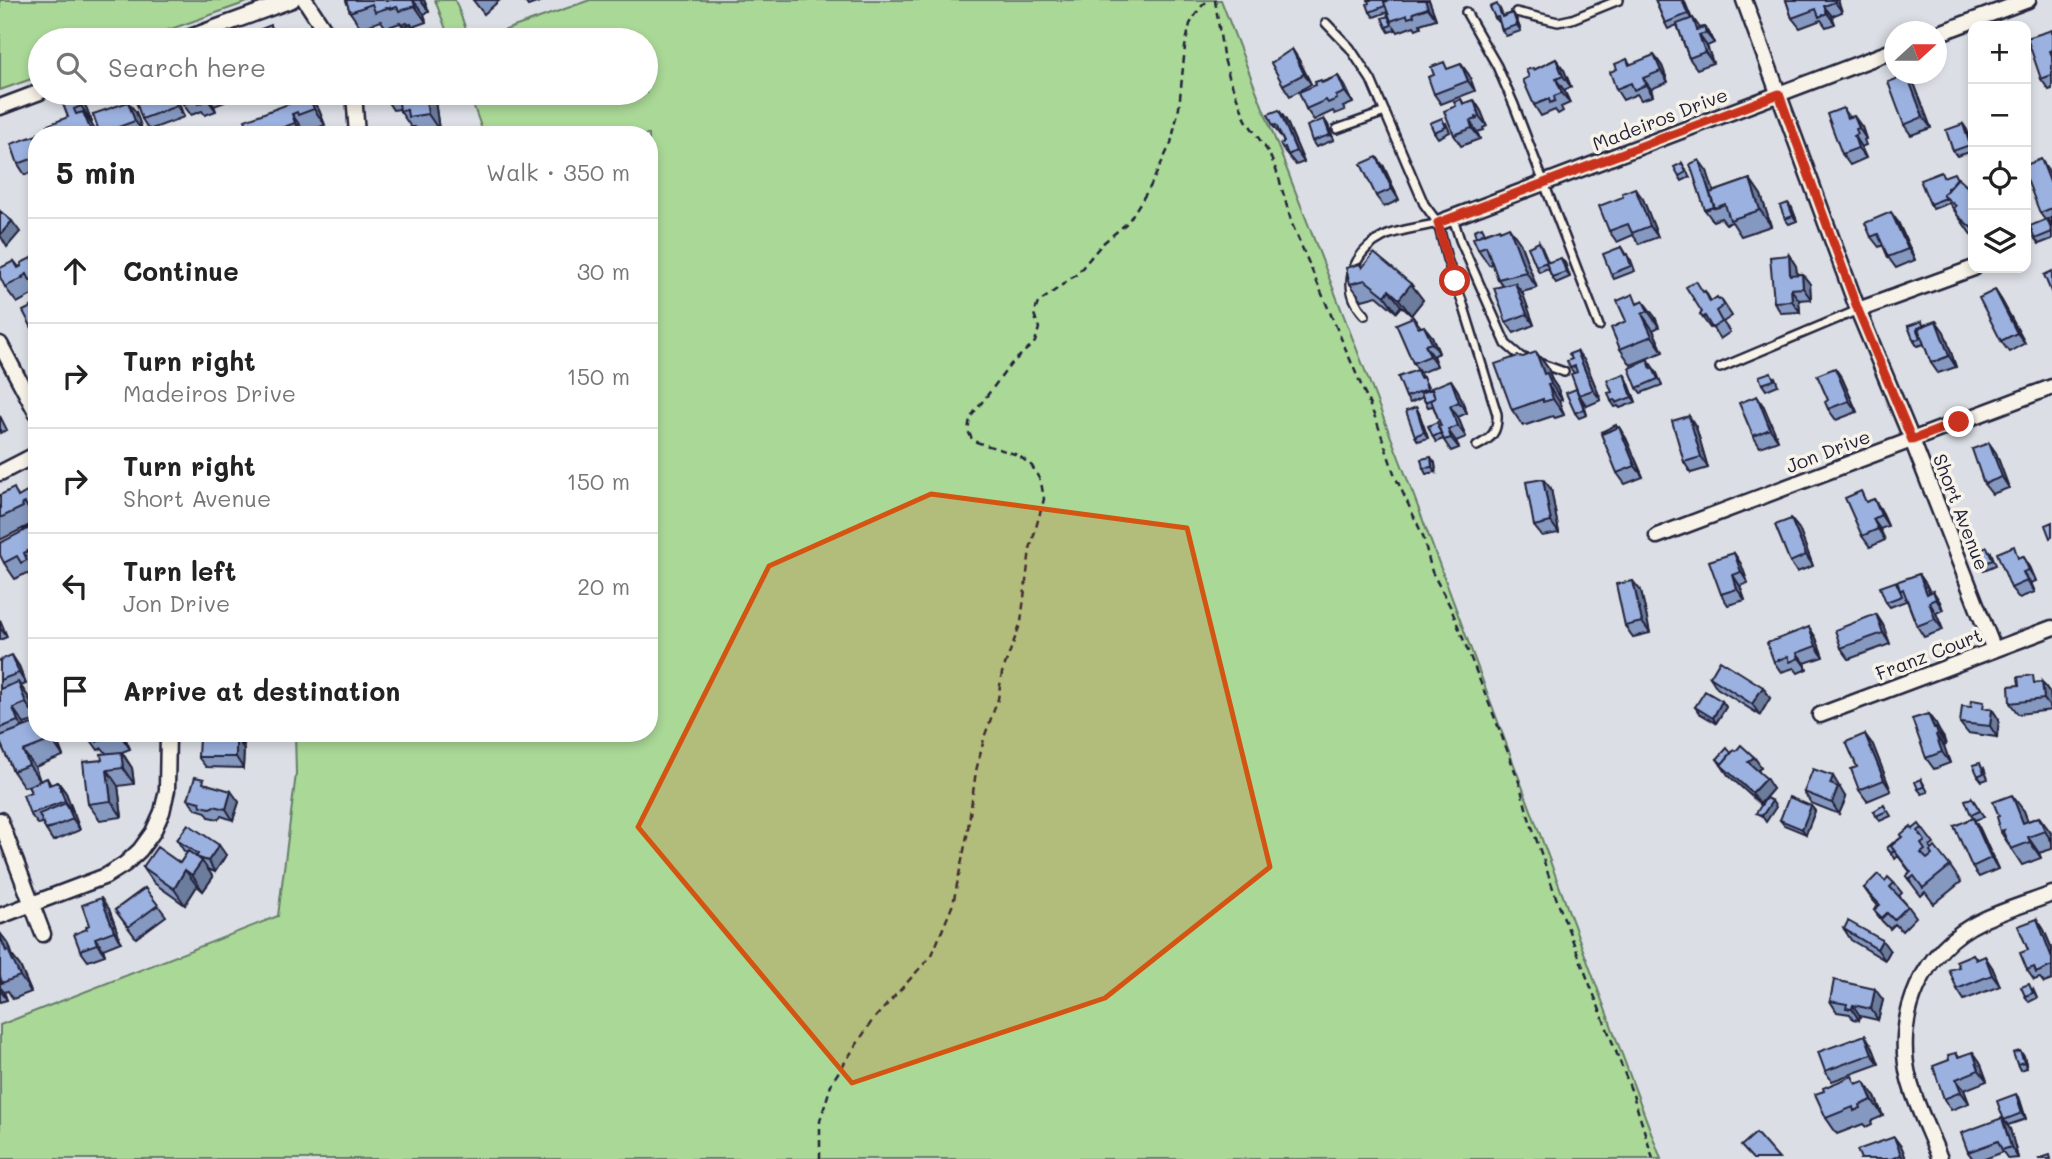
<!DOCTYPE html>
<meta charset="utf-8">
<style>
:root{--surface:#fff;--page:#f6f6f6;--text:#222;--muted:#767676;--line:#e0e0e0}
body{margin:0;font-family:Mali,sans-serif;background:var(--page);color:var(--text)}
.controls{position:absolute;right:21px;top:21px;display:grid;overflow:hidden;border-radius:14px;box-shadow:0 4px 10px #0003}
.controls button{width:63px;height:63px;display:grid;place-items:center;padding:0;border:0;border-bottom:2px solid var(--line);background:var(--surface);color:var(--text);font:35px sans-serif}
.compass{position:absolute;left:1884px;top:21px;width:63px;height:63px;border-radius:50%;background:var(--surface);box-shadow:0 4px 10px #0003;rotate:69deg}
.stop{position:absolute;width:21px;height:21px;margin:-16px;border:5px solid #c8321e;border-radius:50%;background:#fff}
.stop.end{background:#c8321e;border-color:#fff;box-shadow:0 2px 7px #0008}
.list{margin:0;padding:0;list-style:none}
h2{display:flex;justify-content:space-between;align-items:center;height:91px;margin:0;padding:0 28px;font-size:30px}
h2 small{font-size:23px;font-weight:400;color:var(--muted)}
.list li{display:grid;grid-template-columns:46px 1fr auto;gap:21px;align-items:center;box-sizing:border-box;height:105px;padding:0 28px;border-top:2px solid var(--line)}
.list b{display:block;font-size:26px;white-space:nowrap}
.list p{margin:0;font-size:23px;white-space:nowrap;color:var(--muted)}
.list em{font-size:23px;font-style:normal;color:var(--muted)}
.icon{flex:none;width:38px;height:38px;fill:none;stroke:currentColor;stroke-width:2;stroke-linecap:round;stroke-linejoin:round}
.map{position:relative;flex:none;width:2052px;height:1159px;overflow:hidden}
.search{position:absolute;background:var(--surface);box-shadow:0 4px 10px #0003;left:28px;top:28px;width:630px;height:77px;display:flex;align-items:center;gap:18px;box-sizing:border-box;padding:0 24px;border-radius:38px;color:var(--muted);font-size:26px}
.panel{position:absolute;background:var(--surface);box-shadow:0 4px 10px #0003;left:28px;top:126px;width:630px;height:616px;border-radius:28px}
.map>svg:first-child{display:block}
.green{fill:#aad897;stroke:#667d69;stroke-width:2}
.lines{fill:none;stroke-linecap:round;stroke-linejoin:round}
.service-casing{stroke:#22223b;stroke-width:12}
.minor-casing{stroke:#22223b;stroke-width:19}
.path{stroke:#22223b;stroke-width:2.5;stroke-dasharray:7 5;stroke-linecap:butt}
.service{stroke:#f7f3e8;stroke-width:7}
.minor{stroke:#f7f3e8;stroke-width:14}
.wall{fill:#8598c0;stroke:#22223b;stroke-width:2}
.shaded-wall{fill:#6c7c9c;stroke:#22223b;stroke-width:2}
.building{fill:#9bb1df;stroke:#22223b;stroke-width:2}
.route{stroke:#c8321e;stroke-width:9}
.marked{fill:#d45411;fill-opacity:0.2;stroke:#d45411;stroke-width:5;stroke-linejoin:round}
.labels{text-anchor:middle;stroke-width:7;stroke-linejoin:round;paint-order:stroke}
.street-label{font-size:19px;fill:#22223b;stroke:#f7f3e8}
</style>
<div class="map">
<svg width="2052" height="1159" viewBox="0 0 2052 1159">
<rect width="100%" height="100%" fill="#dbdfe5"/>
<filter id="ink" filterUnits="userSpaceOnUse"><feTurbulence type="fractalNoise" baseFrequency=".0143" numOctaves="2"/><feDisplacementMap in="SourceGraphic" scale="14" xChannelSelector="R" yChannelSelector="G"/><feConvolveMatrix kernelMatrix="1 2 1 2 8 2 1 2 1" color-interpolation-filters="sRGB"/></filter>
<g filter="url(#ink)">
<path class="green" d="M0,0H253L140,40H40V76L0,90Z
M435,0H455L470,40H450Z
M590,0H1221L1415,499L1661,1159H0V1025L278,916L296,774L295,733H649V135H484L469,93H646V40H477Z"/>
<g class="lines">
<g class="service-casing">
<path id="service" d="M1466,12L1497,66L1514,105L1599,326
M1516,12L1558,22L1572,19L1619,0
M1326,23L1350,48L1371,80L1424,204L1438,223L1447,259L1463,304L1497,414C1498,432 1492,438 1477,446
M1337,129L1385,112
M1453,218L1460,240L1506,344L1521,357L1527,359
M1365,315C1339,288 1352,253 1383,237C1399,229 1420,228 1438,223
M1539,363L1564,372
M1720,368L1858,310"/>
</g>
<g class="minor-casing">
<path id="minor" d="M305,0L331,40
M1744,0L1858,310L1912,440L1994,650
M1937,34L2028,0
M182,40L292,0
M354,93L357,135
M0,107L40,92
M1438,223L1895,50
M1858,310L1974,268
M0,344L37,414
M0,473L37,454
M1657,536L2052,387
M1820,715L2052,628
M0,820L43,934
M0,916L106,876L125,864L140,850L153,832L162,812L167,790L168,733
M1940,1159C1930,1133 1916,1106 1909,1079C1893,1017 1923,948 1981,921C2004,910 2029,903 2052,894"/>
</g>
<path class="path" d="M1215,0L1223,55L1230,80L1246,120L1269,153L1278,175L1292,224L1377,422L1395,476L1423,536L1432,572L1450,606L1500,731L1519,782L1528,815L1558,903L1633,1095L1653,1159
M820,1159V1121L832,1082L872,1021L932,955L953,904L967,836L976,771L985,735L998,699L1002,673L1021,622L1030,549L1044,499L1041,482L1032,466L1018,455L973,441L968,431L970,418L1011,364L1035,342L1039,328L1034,314L1038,303L1077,274L1102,244L1128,222L1150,187L1171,143L1179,108L1185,47L1190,24L1199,9L1208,0"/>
<use href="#service" class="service"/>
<use href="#minor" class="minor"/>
</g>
<path class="wall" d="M346,0H424L429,12L424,14L426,22L412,27L418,35L387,38L393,36L409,25L407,23L402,25L400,23L386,28L381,21L361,28L350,12Z
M473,0H500L484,14Z
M524,0H545L528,6Z
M1390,0H1429L1436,19L1420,24L1421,27L1416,29L1414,26L1398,32L1394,26L1395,30L1389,32L1386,27L1388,16L1387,12L1374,17L1370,12Z
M1655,0H1684L1691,19L1693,18L1700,28L1704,27L1712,38L1714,43L1707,46L1713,63L1697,69L1689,58L1677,25L1668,29L1665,23Z
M1786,0H1838L1842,12L1832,16L1835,24L1826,27L1821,20L1800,28L1792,18Z
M1500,9L1503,16L1513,13L1516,18L1521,31L1506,36L1502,30L1500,23L1495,18Z
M2052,31V89L2049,90L2041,79Z
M1292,49L1299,60L1311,84L1290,96L1283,85Z
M1654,55L1662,66L1668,82L1651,89L1653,96L1641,100L1637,94L1623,100L1616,89L1617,69L1627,59L1631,65Z
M1556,59L1564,70L1571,87L1564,90L1570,103L1561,107L1563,111L1558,114L1555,110L1541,116L1534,105L1529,77L1534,70Z
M1461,64L1469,75L1475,91L1441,104L1434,94L1449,69Z
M1907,75L1915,86L1931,128L1911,135L1904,125Z
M1338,76L1345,86L1353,103L1343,107L1345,110L1335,114L1333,111L1314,120L1306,109L1322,82Z
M153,93H174L177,98L184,117L149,130L142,119Z
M179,93H222L225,102L214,106L216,111L205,115L202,111L191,115L183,104Z
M227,93H251L231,100Z
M382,93H434L439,130L419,133L415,127H411L400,111V109L393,110Z
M308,94L319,110L325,125L310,131L308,128L303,130L305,135H251L294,102Z
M60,96L86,107L92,122L91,123L97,135H52L68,117Z
M1461,99L1464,104L1474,100L1481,111L1487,126L1483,128L1484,130L1477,132L1480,139L1461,146L1454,135L1456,106Z
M1843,108L1850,117L1862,127L1866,139L1864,140L1866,145L1861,147L1866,158L1850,165L1842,154Z
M136,112L143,132L134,135H101L93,114Z
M1324,119L1328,125L1334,140L1316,147L1312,141Z
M1286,120L1304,162L1296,165L1282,148L1284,142L1281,137L1273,126Z
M1446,123L1450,132L1438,138L1434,132Z
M1963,124L1967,130L1973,151L1957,156L1953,151Z
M37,135V170L25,175L18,164Z
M1682,163L1690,177L1682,181L1679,176Z
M1384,167L1399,200L1384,207L1376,196Z
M2048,170L2052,179V227L2050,223H2049L2052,229V239L2039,244L2035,239L2045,220L2040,213Z
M1707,171L1713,192L1750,179L1761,195L1771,226L1741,236L1732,222L1726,224L1721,218L1713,221L1705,210Z
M1944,177L1958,178L1971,190L1973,188V236L1970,233L1949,203L1933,209L1930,204Z
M1643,199L1658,237L1639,244L1633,235L1617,242L1609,231Z
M1792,208L1797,221L1789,224L1785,219Z
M1898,222L1915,260L1896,268L1888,257L1883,245L1879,247L1871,237Z
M1501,230L1520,243L1537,288L1522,292L1534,325L1514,333L1506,322L1503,286L1498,279L1493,264L1489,265L1478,249L1486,233Z
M1539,242L1542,248L1548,262L1565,263L1570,277L1556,283L1552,277L1548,268L1539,272L1536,266Z
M1621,247L1626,255L1631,260L1635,271L1614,279L1611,274Z
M37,255V291L33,293L34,294L17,303L5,287L14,261L19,267Z
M1789,255L1796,266L1797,274H1802L1810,284L1811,299L1799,300L1800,312L1781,313L1774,302Z
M1360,264L1363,267L1411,284L1423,300L1411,315L1401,306L1396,312L1377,296L1362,300L1350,284Z
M1995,290L2002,301L2025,343L2009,352L2001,341Z
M1705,291L1711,301L1721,299L1732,316L1723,322L1730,332L1720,339L1712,327L1710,328L1700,314L1702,312L1704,292Z
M1639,303L1655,317L1659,327L1653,330L1663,352L1631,365L1620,349L1626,321Z
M37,304V334L32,328Z
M1413,317L1421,327L1432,336L1439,353L1433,356L1437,366L1420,373L1413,363Z
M1936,321L1944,332L1956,367L1938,373L1931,363L1921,335L1924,344L1917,346L1914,341L1908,326L1924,325Z
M1536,352L1548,368L1552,380L1558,389L1562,400L1559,401L1564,415L1555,418L1553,416L1523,426L1512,410Z
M1648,360L1657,373L1662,385L1641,393L1637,388Z
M1585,361L1601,400L1587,406L1582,399L1587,415L1579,418L1575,413L1576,389L1574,373L1570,368Z
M1624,374L1627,379L1636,402L1620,408L1618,406L1615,407L1611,401Z
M1421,375L1426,383L1429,390L1451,380L1458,391L1467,413L1458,417L1466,437L1456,441L1459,448L1451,451L1443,439L1436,442L1433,437L1441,426L1433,406L1428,407L1423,397L1410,403L1406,397Z
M1775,377L1778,385L1766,390L1762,384Z
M1842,378L1857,412L1836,420L1828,409V400Z
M1416,407L1419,413L1428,438L1418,441L1415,436Z
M1764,407L1778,440L1760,447L1753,436Z
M0,416L7,430L0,433Z
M1689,416L1696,427L1708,468L1691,473L1684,462Z
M1617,427L1626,438L1643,477L1625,484L1617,473Z
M1989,443L1996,453L2009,488L1992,494L1984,484Z
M1435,463L1436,472L1426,474L1423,468Z
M37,486V523L35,520H33L34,523L0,540V495L19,497Z
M1551,489L1559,533L1542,536L1534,526Z
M1874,499L1881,510L1888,526L1880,529L1885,540L1870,547L1862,536L1869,501Z
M1791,519L1799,529L1813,566L1797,572L1790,562Z
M37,524V568L35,569L37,572V577L32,579L27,573L15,579L4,563L24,530Z
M1991,552L1996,565L1984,570L1980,565Z
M1734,553L1741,564L1748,583L1740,586L1745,600L1728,605L1721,594Z
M2023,556L2030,567L2036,581L2031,583L2035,592L2019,598L2011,588L2021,557Z
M1919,574L1926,584L1930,592L1933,591L1940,602L1943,610L1936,613L1943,630L1924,637L1917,626L1907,601L1905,598L1906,601L1890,607L1886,602L1897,582Z
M1641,591L1650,633L1633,637L1625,626Z
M1876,614L1883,625L1890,644L1849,659L1841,648Z
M0,620L7,637L0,640Z
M1809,627L1816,638L1823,657L1805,663L1807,669L1798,673L1794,668L1781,672L1774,662Z
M0,660L19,666L26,684L21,686L29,698L37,720L24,724L25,727L37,733H54L63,756L35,767L40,781L47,778L51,785L58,782L66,793L80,830L53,841L46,830L43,823L38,824L30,814L31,792L28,786L24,787L13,771L3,747L0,748Z
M1710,677L1770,698L1760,715L1717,688Z
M2042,682L2050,693L2052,710L2018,714L2010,703L2019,685Z
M1722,701L1726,707L1716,723L1699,713L1695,707Z
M1988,708L1992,709L1999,720L1997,737L1968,733L1960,723Z
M1928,714L1944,738L1946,745L1944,746L1950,763L1934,769L1926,758Z
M86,733H123L130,749L122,752L132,768L134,784L118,786L122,817L100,820L88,804L102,760L106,753L102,748L98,750Z
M218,733H244V745H241L244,749L243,768L206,767L198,757L220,738Z
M1873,745L1891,791L1867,801L1859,790L1857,767Z
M1736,751L1754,757L1761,767L1758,771L1773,789L1760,804L1728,775L1717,759Z
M1984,768L1988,779L1982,781L1978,776Z
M1921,779L1928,792L1922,794L1918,789Z
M208,784L239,802L233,820L221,816L218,819L209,817L206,812L196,809L188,799Z
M1840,787L1839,789L1846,798L1839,814L1811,803L1804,792Z
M1972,798L1984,817L1975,820L1971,815Z
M1811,806L1815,811L1806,834L1784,825L1780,820Z
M1874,811H1888L1891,816L1880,821Z
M2024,811L2028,821L2039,817L2051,833L2052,837V849L2039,853L2041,858L2022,865L2000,831Z
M1922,828L1934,844L1930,847L1932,850L1950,866L1961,882L1934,904L1925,892L1921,896L1906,876L1910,872L1898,856L1895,859L1887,848L1913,829Z
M1980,829L1998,869L1979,877L1972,867Z
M177,840L226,855L215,872L207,869L213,877L203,891L197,886L185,905L154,883L143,867L180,863L187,853L184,851Z
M1885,881L1894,883L1902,893L1899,896L1908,906L1916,917L1902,931L1895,924L1890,929L1882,921L1874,910L1878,906L1871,898L1864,888Z
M145,888L166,916L136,938L115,910Z
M109,909L121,942L103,949L105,955L88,961L80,950L87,929L89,925Z
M2037,919L2044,930L2052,949V980L2044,983L2040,978L2034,980L2027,970L2028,950Z
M1844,929L1890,951L1885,960L1851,940Z
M0,933L9,945L13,957L20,966L31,992L13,999L8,991L4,992L7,1000L0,1002Z
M1973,954L1977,959L1992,967L2000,986L1964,1000L1957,989L1959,967Z
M2033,989L2037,998L2029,1002L2025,996Z
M1883,1000L1878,1020L1860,1016L1859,1020L1853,1019L1850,1014L1837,1012L1830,1001Z
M1872,1046L1879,1064L1832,1081L1825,1071Z
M1973,1052L1980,1062L1987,1081L1964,1090L1969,1103L1951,1110L1944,1099L1949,1060L1956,1053L1959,1057Z
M2024,1056L2027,1068L2020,1070L2017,1064Z
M1857,1083L1875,1097L1883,1116L1871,1121L1872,1124L1866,1127L1863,1124L1837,1134L1826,1118Z
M2020,1100L2026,1119L2008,1125L2004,1120Z
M2002,1118L2010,1129L2018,1158L2008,1159L2003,1152L1985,1159H1973L1968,1152Z
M1894,1137L1902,1148L1906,1159H1861Z"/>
<path class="shaded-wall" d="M413,0L424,14L426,22L415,6Z
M420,0H424L429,12Z
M1425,0H1429L1436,19L1428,8Z
M1682,0H1684L1692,19L1688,14Z
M1834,0H1838L1842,12L1835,2Z
M1824,6L1832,16L1835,24L1827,13Z
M1513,13L1516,18L1521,31L1517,25Z
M411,24L418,35L420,40H416Z
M1704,27L1712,38L1714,43L1706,33Z
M1699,35L1707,46L1713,63L1705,52Z
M1292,49L1299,60L1311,84L1304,74Z
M1654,55L1662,66L1668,82L1661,71Z
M1556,59L1564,70L1571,87L1563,76Z
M1461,64L1469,75L1475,91L1468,81Z
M1907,75L1915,86L1931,128L1923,117Z
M1338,76L1345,86L1353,103L1345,92Z
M1643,78L1651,89L1653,96L1646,85Z
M1556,79L1564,90L1570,103L1562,93Z
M75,93L86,107L92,122L81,106Z
M172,93H174L177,98L184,117L177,106Z
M399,93H401L408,103L409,108Z
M425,93H434L439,130L428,114Z
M308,94L319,110L325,125L314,109Z
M207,95L214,106L216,111L208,100Z
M1474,100L1481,111L1487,126L1479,116Z
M128,102L136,112L143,132L135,121Z
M1279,110L1286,120L1304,162L1296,151Z
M83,112L94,128L97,135H94L91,131Z
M292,114L303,130L305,135H304L295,123Z
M1854,116L1862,127L1866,139L1859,128Z
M1324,119L1328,125L1334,140L1330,135Z
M1470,121L1477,132L1480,139L1472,128Z
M1963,124L1967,130L1973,150L1970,145Z
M1854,136L1861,147L1866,158L1858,148Z
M1377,157L1384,167L1399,200L1392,189Z
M2041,159L2048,170L2052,179V187Z
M1699,160L1707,171L1719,207L1715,208Z
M1750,179L1761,195L1771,226L1760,210Z
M1635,188L1643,199L1658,237L1650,226Z
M1788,203L1792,208L1797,221L1793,216Z
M1891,212L1898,222L1915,260L1908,249Z
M12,221L20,232L7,247L0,235Z
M1509,227L1520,243L1537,288L1526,272Z
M1789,255L1796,266L1798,285L1790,275Z
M1561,258L1565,263L1570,277L1566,272Z
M1802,274L1810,284L1811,299L1803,288Z
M1515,283L1523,294L1534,325L1527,314Z
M1411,284L1423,300L1411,315L1399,299Z
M1791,289L1799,300L1800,312L1792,301Z
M1389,290L1401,306L1396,312L1385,296Z
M1995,290L2002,301L2025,343L2017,333Z
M1643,301L1655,317L1659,327L1648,311Z
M1642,314L1653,330L1663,352L1652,336Z
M1936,321L1944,332L1956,367L1949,356Z
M1424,326L1432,336L1439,353L1432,343Z
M1425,345L1433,356L1437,366L1430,356Z
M1577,351L1585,361L1601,400L1593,390Z
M1536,352L1548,368L1552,380L1558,389L1562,400L1544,374Z
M1835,368L1842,378L1857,412L1849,401Z
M1624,374L1627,379L1636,402L1632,397Z
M1451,380L1458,391L1467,413L1459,402Z
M1548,385L1559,401L1564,415L1553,399Z
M1576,389L1582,399L1587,415L1584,409Z
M1757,396L1764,407L1778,440L1770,429Z
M1450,406L1458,417L1466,437L1458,426Z
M1416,407L1419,413L1428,438L1424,432Z
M1689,416L1696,427L1708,468L1701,457Z
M1619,427L1626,438L1643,477L1635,466Z
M1448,430L1456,441L1459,448L1451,438Z
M1989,443L1996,453L2009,488L2002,477Z
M1431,457L1435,463L1436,472L1432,467Z
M1543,479L1551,489L1559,533L1551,522Z
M1874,499L1881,510L1888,526L1881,515Z
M1791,519L1799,529L1813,566L1806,555Z
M1873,519L1880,529L1885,540L1878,529Z
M1734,553L1741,564L1748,583L1741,572Z
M2023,556L2030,567L2036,581L2029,570Z
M2023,572L2031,583L2035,592L2027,581Z
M1919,574L1926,584L1933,600L1927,594Z
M1733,575L1740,586L1745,600L1737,589Z
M1633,581L1641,591L1650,633L1642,622Z
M1933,591L1940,602L1943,610L1936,599Z
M1929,602L1936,613L1943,630L1935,619Z
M1876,614L1883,625L1890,644L1883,633Z
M0,620L7,637L0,628Z
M1809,627L1816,638L1823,657L1816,646Z
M1797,653L1805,663L1807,669L1799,658Z
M12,655L19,666L26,684L19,673Z
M18,682L29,698L37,719L26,703Z
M2042,682L2050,693L2052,710L2044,699Z
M1763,687L1770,698L1760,715L1752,704Z
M1722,701L1726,707L1716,723L1713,718Z
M13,708L24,724L29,737L18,721Z
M1992,709L1999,720L1997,737L1990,726Z
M1928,714L1936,724L1946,745L1934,728Z
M49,733H54L55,735L63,756L52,740Z
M119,733H123L130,749Z
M236,733H244V745Z
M1865,734L1873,745L1891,791L1884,780Z
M232,735L236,741V738L244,749L243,768L236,757Z
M1936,735L1944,746L1950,763L1942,752Z
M23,751L35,767L40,781L29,765Z
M121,752L132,768L134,784L123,768Z
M1754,757L1761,767L1756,773L1748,762Z
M107,770L118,786L122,817L111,801Z
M1833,776L1846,798L1839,814L1832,803L1830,784Z
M1766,778L1773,789L1760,804L1752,793Z
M58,782L66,793L73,811L65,801Z
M231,791L239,802L233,820L226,809Z
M2012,795L2024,811L2033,836L2023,823Z
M1772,801L1776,807L1766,822L1762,816Z
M66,803L74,814L80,830L73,819Z
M1811,806L1815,811L1806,834L1802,829Z
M2039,817L2051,833L2052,842L2045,831Z
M1973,818L1980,829L1998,869L1991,858Z
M2028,837L2039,853L2041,858L2030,842Z
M219,845L226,855L215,872L208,861Z
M202,861L213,877L203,891L192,875Z
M185,870L197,886L185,905L174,889Z
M101,898L109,909L121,942L114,931Z
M2037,919L2044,930L2052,949V958Z
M0,933L9,945L13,957L20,966L31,992L20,976L6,951L0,936Z
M95,938L103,949L105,955L97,944Z
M1882,940L1890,951L1885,960L1877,949Z
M1985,956L1992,967L2000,986L1992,975Z
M0,987L4,992L7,1000L0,990Z
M1875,989L1883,1000L1878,1020L1871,1009Z
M1853,1005L1860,1016L1859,1020L1852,1009Z
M1865,1035L1872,1046L1879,1064L1872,1054Z
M2020,1051L2024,1056L2027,1068L2024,1062Z
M1973,1052L1980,1062L1987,1081L1979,1070Z
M1956,1079L1964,1090L1969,1103L1961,1092Z
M1864,1081L1875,1097L1883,1116L1872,1100Z
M2016,1094L2020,1100L2026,1119L2022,1113Z
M2002,1118L2010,1129L2018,1158L2011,1147Z
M1894,1137L1902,1148L1906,1159H1904L1901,1155Z"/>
<path class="building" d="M346,0H413L415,6L399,11L397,7L390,9V7L375,12L372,4L350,12Z
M1368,0H1387L1388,1L1384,2L1385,6L1370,12L1367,4L1369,3Z
M1390,0H1425L1428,8L1413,13L1414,16L1408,18L1407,15L1391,21L1384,2Z
M1655,0H1682L1688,14L1665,23Z
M1786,0H1834L1835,2L1824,6L1827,13L1819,17L1816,9L1792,18Z
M1497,4L1502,17L1513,13L1517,25L1502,30L1498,17L1495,18L1490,7Z
M1388,16L1392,25L1386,27L1382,18Z
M1693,18L1697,30L1704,27L1706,33L1699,35L1705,52L1689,58L1677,24Z
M411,24L416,40H371L370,39L385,34L386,38L393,36L391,31Z
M271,25L273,31L278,29L282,39L278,40H254L251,33Z
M2052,30V50L2050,51L2052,56V75L2041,79L2027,38Z
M244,36L246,40H234Z
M1292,49L1304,74L1283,85L1271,63Z
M1654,55L1661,71L1643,78L1646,85L1634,90L1631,83L1616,89L1610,72L1617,69L1615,64L1627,59L1629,65Z
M1556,59L1563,76L1556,79L1562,93L1554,96L1555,101L1550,103L1549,99L1534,105L1523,80L1529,77L1526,70L1533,68L1534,70Z
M1444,62L1447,69L1461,64L1468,81L1434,94L1428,77L1434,75L1431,67Z
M1907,75L1923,117L1904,125L1888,82Z
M1338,76L1345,92L1336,96L1337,99L1328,103L1326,100L1306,109L1299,92L1316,85L1315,82L1321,80L1322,83Z
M69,93H75L81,106L74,109L76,114L83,112L91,131L80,135H52L48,125L68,117L60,96Z
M153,93H172L177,106L142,119L135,99Z
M179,93H213L207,95L208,100L198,104L196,100L183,104Z
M404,93H425L428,114L408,117L407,110L400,111L399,102L405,101Z
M308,94L314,109L298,115L297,112L292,114L295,123L263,135H251L245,120L294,102L293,99Z
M1461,99L1463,104L1474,100L1479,116L1476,117L1477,119L1470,121L1472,128L1454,135L1444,111L1456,106L1454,102Z
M128,102L135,121L100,134L93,114Z
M1843,108L1847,118L1854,116L1859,128L1856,129L1858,134L1854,136L1858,148L1842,154L1827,114Z
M1279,110L1296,151L1288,155L1285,147L1282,148L1280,144L1284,142L1276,125L1273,126L1268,114Z
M1442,118L1446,127L1434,132L1430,123Z
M1324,119L1330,135L1312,141L1307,126Z
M1963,124L1970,145L1953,151L1946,130Z
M37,135V157L18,164L11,144Z
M1377,157L1392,189L1376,196L1361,164Z
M2041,159L2052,187V208L2040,213L2026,177V165Z
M1699,160L1714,207L1705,210L1690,164Z
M1682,163L1686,172L1679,176L1674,167Z
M1941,172L1943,177L1954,173L1957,179L1950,187L1947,188V190L1943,195L1946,198L1930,204L1920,180Z
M1957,178L1971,190L1973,188V229L1958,216L1954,208L1956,206L1943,195Z
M1750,179L1760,210L1730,220L1725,204L1715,208L1710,193Z
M1635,188L1650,226L1632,233L1628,224L1609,231L1599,206L1623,197L1622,193Z
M1788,203L1793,216L1785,219L1780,206Z
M0,211L12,221L0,235Z
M1891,212L1908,249L1888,257L1878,234L1871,237L1865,223Z
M2052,217V227L2049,219Z
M2047,219L2052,232L2035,239L2030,226Z
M1482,227L1485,233L1476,237L1474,230Z
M1509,227L1526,272L1498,279L1486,246L1478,249L1473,238L1499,228L1500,231Z
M1539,242L1547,262L1536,266L1528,247Z
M1621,247L1625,255L1627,254L1631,266L1611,274L1603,254Z
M1374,253L1411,284L1399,299L1389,290L1385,296L1365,280L1350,284L1346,268L1360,264L1362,268Z
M37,255V277L30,280L27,274L22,277L23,278L5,287L0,277V268L14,261L18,268L22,266L21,263Z
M1789,255L1790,275L1802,274L1803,288L1791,289L1792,301L1774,302L1770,257Z
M1561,258L1566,272L1552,277L1546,263Z
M2052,271V294L2044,275Z
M1696,281L1703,292L1705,291L1710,302L1717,297L1719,300L1721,299L1724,305L1716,311L1722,322L1712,328L1705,316L1703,318L1700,314L1702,312L1686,287Z
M1515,283L1527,314L1506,322L1494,288Z
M1995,290L2017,333L2001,341L1979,298Z
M1633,294L1637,304L1643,301L1648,311L1642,314L1652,336L1620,349L1611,328L1626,321L1617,301Z
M37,304V326L32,328L23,311Z
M1413,317L1418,328L1424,326L1432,343L1425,345L1430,356L1413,363L1396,324Z
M1922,321L1923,326L1918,328L1919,329L1917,330L1920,338L1914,341L1908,326Z
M1936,321L1949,356L1931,363L1918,328Z
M1577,351L1593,390L1579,395L1571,374L1577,372L1575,366L1570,368L1567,361L1572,359L1569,354Z
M1536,352L1544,374L1547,373L1551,384L1548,385L1553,399L1543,402V399L1512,410L1495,364L1518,356L1523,357Z
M1648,360L1651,369L1653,368L1658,379L1637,388L1629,368Z
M1835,368L1849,401L1828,409L1825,402L1828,400L1817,375Z
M1417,370L1420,378L1423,377L1427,389L1406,397L1398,377Z
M1771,372L1774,380L1762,384L1759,376Z
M1624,374L1632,397L1616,403L1615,400L1611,401L1608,393L1612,392L1607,380Z
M1451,380L1459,402L1450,406L1458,426L1448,430L1451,438L1444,440L1438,427L1441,426L1431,400L1435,398L1431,388Z
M1432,389L1435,398L1425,402L1421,393Z
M1576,389L1584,409L1575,413L1566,393Z
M1757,396L1770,429L1753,436L1739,403Z
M1416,407L1424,432L1415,436L1406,411Z
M1689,416L1701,457L1684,462L1672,421Z
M1437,422L1441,433L1433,437L1428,426Z
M1616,425L1617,428L1602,434L1601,432Z
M1619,427L1635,466L1617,473L1601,434Z
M1989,443L2002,477L1984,484L1972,449Z
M1431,457L1432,467L1423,468L1421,459Z
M1543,479L1551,522L1534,526L1526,482Z
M37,486V509L30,512L25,503L22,504L23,507L0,518V495L14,488L18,497Z
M1861,491L1866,502L1874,499L1881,515L1873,519L1878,529L1862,536L1845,498Z
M1791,519L1806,555L1790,562L1775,525Z
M2052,522V537L2050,538L2045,525Z
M37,524V546L24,553L27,560L21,563L17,556L4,563L0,555V543Z
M31,525L32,526L24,531L23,529Z
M2014,546L2018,558L2023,556L2029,570L2023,572L2027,581L2011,588L1997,553Z
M1987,547L1993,560L1980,565L1975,552Z
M1734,553L1741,572L1733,575L1737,589L1721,594L1709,561Z
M1919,574L1927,594L1933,591L1936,599L1929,602L1935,619L1917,626L1903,589L1900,591L1896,582Z
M1633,581L1642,622L1625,626L1616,584Z
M1897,581L1902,596L1886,602L1880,587Z
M37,590V606L30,593Z
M1876,614L1883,633L1841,648L1835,630Z
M1809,627L1816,646L1797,653L1799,658L1790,662L1788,656L1774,662L1767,643Z
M12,655L19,673L0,680V660Z
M1720,660L1763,687L1752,704L1710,677Z
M2033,675L2034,683L2042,682L2044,699L2010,703L2009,686L2019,685L2018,677Z
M18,682L26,703L13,708L18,721L0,728V689Z
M1705,691L1722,701L1713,718L1695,707Z
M1972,700L1984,702L1983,708L1992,709L1990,726L1960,723L1962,706L1971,707Z
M1928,714L1934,728H1936L1938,734L1936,735L1942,752L1926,758L1912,719Z
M37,722V733H49L52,740L23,751L29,765L13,771L0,742V736Z
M94,733H118L97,742Z
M218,733H236L232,735V738H236V757H198L199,738H223V735H218Z
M1865,734L1884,780L1859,790L1851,769L1857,767L1846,742Z
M1741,745L1754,757L1748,762L1766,778L1752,793L1721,765L1734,750L1736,751Z
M1727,748L1731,753L1722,764L1717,759Z
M121,752L123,768L107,770L111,801L88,804L83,762L102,760L101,754Z
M1980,763L1984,773L1978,776L1973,765Z
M1813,769L1833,776L1830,784L1838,787L1832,803L1804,792Z
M195,777L204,779L203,783L231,791L226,809L214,806L210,808L201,806L200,802L188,799Z
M47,778L49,785L58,782L65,801L30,814L23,795L31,792L28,786Z
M1921,779L1924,787L1918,789L1915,782Z
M2012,795L2023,823L2039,817L2045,831L2028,837L2030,842L2011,849L2003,832L2004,830L2000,831L1998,825L1999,824L1997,817L1999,816L1993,802Z
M1789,797L1811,806L1802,829L1780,820Z
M1766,798L1772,801L1762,816L1756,813Z
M1972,798L1980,811L1971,815L1965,800Z
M66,803L73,819L46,830L39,814Z
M1884,805L1887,811L1876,816L1874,811Z
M1973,818L1991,858L1972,867L1954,826Z
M188,824L219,845L208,861L196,857L198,854L177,840Z
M1919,824L1922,828L1918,831L1925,841L1921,844L1925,850L1921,853L1927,859L1932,855L1930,852L1935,847L1950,866L1923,888L1914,876L1909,880L1906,876L1911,872L1891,846L1902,837L1900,835L1911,826L1913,829Z
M1894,842L1891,846L1894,851L1891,853L1887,848Z
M157,847L180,863L188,851L202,861L192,875L185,870L174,889L143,867Z
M1878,874L1885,881L1888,877L1894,883L1890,887L1908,906L1894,920L1887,913L1882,918L1874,910L1880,905L1864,888Z
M145,888L158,905L128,927L115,910Z
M101,898L114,931L95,938L97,944L80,950L74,934L87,929L86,927L89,925L82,905Z
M2037,919L2052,958V966L2036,973L2034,967L2027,970L2020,953L2028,950L2018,926Z
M1848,921L1882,940L1877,949L1844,929Z
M0,936L6,951L8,950L20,976L2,983L0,976Z
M1973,954L1976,960L1985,956L1992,975L1957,989L1949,970L1959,967L1956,961Z
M1834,980L1875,989L1871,1009L1853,1005L1852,1009L1846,1008L1847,1004L1830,1001Z
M2029,984L2033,993L2025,996L2021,987Z
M1865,1035L1872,1054L1825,1071L1818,1052Z
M2020,1051L2024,1062L2017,1064L2013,1053Z
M1973,1052L1979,1070L1956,1079L1961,1092L1944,1099L1933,1066L1949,1060L1948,1055L1956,1053L1958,1057Z
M1852,1076L1856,1084L1864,1081L1872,1100L1860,1105L1861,1108L1854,1111L1853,1107L1826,1118L1815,1094L1824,1091L1823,1088Z
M2016,1094L2022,1113L2004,1120L1997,1101Z
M2002,1118L2011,1147L2002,1150L1998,1141L1968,1152L1961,1133Z
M1756,1133L1779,1159H1753L1741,1146Z
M1894,1137L1901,1155L1891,1159H1861L1857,1150Z
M2050,1155L2051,1159H2038Z"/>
</g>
<g class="lines" filter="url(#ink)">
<path class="route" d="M1455,281L1447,259L1438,223L1779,94L1858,310L1912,440L1959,422"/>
</g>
<path class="marked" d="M931,494L1187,528L1270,867L1105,998L852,1083L638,827L769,566Z"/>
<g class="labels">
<g class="street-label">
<text transform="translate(1660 119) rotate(-21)" y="7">Madeiros Drive</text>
<text transform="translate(1828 451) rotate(-21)" y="7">Jon Drive</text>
<text transform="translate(1961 512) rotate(69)" y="7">Short Avenue</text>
<text transform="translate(1929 654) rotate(-21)" y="7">Franz Court</text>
</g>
</g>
</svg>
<div class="controls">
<button>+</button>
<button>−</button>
<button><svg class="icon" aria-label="locate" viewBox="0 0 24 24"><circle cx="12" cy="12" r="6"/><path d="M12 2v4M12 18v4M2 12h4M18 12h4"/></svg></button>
<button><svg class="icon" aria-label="layers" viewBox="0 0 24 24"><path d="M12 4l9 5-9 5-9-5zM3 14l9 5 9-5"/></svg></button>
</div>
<svg class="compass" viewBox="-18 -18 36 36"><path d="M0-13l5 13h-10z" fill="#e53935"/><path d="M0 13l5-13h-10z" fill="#767676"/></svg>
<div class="stop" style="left:1455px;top:281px"></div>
<div class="stop end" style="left:1959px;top:422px"></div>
<div class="search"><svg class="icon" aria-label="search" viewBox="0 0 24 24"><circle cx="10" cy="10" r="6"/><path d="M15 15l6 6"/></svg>Search here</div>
<section class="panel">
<h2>5 min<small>Walk · 350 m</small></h2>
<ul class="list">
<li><svg class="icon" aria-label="ahead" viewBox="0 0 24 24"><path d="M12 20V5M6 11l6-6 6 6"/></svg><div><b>Continue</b></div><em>30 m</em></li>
<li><svg class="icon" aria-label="right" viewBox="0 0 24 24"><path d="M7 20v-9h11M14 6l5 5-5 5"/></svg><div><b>Turn right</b><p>Madeiros Drive</p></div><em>150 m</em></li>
<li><svg class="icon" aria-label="right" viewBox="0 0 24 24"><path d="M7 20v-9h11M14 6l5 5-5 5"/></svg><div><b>Turn right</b><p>Short Avenue</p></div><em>150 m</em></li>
<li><svg class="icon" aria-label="left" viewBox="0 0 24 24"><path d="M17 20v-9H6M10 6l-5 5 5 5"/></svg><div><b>Turn left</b><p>Jon Drive</p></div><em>20 m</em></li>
<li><svg class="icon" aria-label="arrive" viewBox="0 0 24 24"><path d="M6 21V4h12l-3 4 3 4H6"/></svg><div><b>Arrive at destination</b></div></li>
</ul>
</section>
</div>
